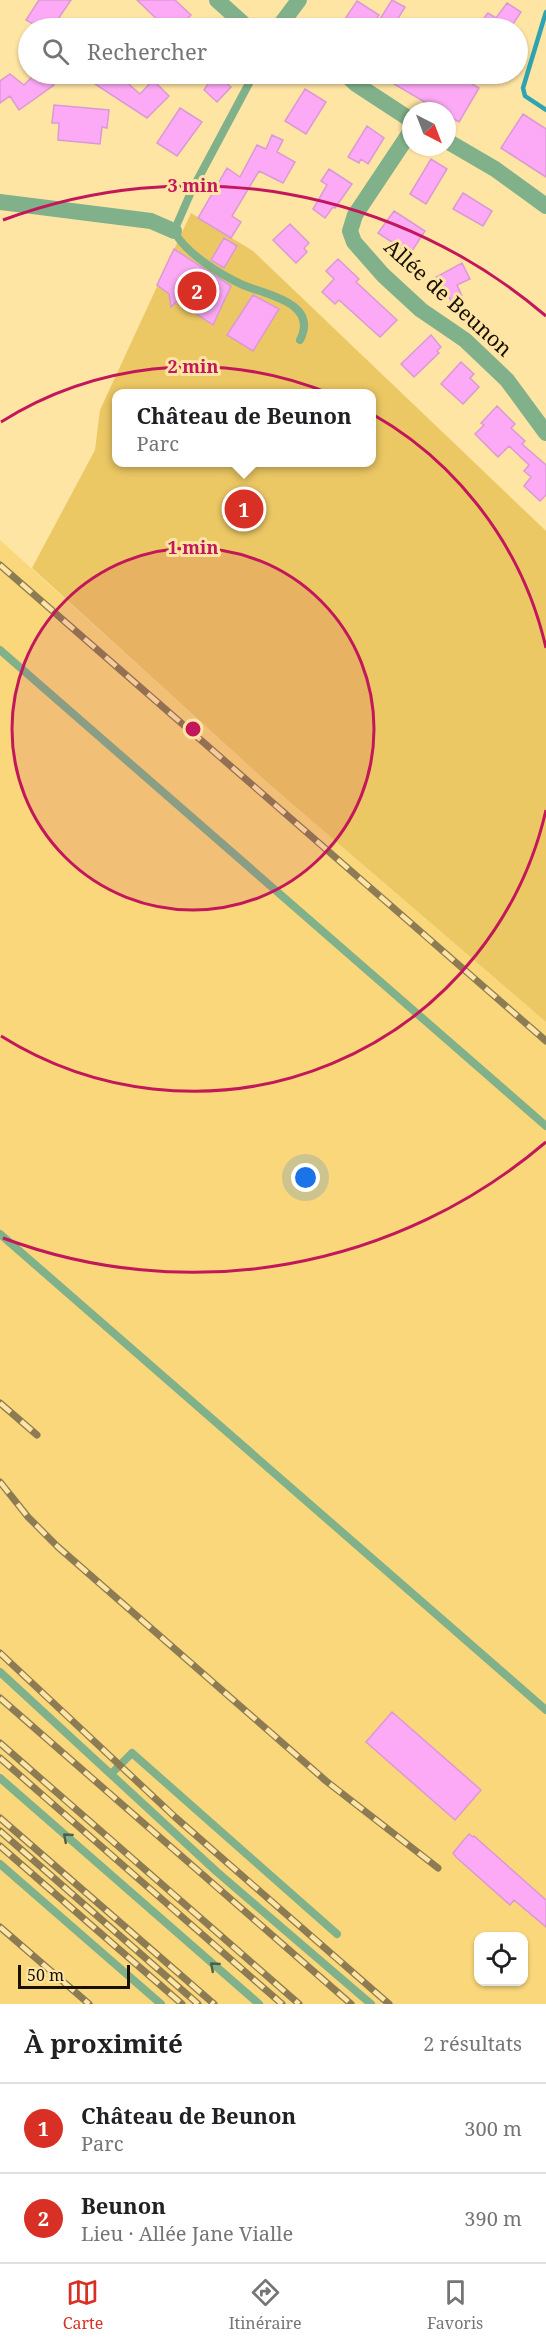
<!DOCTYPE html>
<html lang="fr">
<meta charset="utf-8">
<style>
:root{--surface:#fff;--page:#f6f6f6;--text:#202124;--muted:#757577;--line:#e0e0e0;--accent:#d93025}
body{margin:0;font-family:"Noto Serif",serif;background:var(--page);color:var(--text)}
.controls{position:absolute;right:18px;bottom:18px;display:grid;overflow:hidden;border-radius:12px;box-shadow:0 2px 4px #0004}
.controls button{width:54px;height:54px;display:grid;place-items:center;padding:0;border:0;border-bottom:2px solid var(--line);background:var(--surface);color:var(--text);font:30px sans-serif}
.compass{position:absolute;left:402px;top:102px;width:54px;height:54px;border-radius:50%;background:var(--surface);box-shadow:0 2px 4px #0004;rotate:138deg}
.scale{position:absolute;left:18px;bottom:15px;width:112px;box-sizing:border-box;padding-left:6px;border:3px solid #191000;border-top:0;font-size:16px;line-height:21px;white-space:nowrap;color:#191000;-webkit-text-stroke:4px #fee5a4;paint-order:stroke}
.you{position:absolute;left:306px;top:1178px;width:21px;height:21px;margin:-15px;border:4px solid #fff;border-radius:50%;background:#1a73e8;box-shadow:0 0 0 9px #1a73e833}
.badge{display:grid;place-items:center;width:39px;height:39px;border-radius:50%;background:var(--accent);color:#fff;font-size:20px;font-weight:700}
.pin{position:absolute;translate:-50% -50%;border:3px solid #fff;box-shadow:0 2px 6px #0006}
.popup{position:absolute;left:112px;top:389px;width:264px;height:78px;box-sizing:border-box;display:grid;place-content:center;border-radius:12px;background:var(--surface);filter:drop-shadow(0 2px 4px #0005);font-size:20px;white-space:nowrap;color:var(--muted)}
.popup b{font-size:22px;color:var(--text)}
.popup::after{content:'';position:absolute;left:50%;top:100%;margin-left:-12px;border:12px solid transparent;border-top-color:var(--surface)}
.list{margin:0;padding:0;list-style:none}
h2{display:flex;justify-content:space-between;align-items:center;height:78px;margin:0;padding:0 24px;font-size:26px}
h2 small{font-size:20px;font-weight:400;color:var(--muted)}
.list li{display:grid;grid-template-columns:39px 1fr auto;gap:18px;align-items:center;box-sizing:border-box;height:90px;padding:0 24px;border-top:2px solid var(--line)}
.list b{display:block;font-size:22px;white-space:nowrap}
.list p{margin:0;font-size:20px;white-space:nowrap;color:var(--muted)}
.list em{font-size:20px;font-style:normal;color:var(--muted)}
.icon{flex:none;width:33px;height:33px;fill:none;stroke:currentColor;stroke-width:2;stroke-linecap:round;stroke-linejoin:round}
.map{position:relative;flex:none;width:546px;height:2004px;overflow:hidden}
.search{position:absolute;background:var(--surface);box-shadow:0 2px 4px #0004;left:18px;right:18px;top:18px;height:66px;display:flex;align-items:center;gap:15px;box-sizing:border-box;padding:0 21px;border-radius:33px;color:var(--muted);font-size:22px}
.sheet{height:258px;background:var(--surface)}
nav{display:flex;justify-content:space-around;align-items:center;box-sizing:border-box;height:84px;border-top:2px solid var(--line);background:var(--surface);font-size:16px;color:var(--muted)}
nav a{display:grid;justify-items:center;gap:3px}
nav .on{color:var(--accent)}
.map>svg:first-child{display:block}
.built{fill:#f9d77a;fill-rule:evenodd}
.green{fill:#ecc864;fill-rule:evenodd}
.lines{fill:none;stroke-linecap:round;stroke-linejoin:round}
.stream{stroke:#2fa4b0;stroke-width:4.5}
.building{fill:#fcaaf5;stroke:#da9ad4;stroke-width:1.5}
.service{stroke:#81b18a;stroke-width:8}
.minor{stroke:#81b18a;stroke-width:16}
.rail-casing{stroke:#8d7c53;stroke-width:7}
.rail{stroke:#fee5a4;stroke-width:4.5;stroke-dasharray:14;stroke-linecap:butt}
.oneway{stroke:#4d6045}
.ring{fill:none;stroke:#c2185b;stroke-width:3}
.labels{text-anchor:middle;stroke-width:6;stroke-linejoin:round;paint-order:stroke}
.street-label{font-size:21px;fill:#191000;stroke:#fee5a4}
.centre{fill:#c2185b;stroke:#fee5a4;stroke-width:3}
.ring-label{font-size:18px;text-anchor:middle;font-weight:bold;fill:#c2185b;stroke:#fee5a4;stroke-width:6;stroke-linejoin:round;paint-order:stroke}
</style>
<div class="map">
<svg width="546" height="2004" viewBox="0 0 546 2004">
<rect width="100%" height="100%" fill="#fee5a4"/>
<path class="built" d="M0,540L269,784L546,1022V2004H0ZM478,1936H524V1982H478Z"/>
<path class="green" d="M191,213L253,251L546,531V1022L269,784L32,568L95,450L100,410ZM116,394H372V462H116Z"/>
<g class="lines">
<path class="stream" d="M546,12L523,88L525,96L546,110"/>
</g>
<path class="building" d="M39,0H71L52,28H40L26,20Z
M137,0H175L191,15L185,21L194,28H166Z
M392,0L405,7L393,27L380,19Z
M357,1L379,15L371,28H339Z
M507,3L521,12L511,27L514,28H476L488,13L496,18Z
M10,74L24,85L35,74H46L54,85L19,110L10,96L0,103V81Z
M97,74H128L124,80L140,94L153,80L169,96L147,118L92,82Z
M196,74H216L231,87L217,102L204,90L208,84Z
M377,74H455L479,88L459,122L447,115V111H440Z
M305,89L326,102L306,134L285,121Z
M54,105L109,110L107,128L102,127L100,144L58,140L59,123H52Z
M180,108L202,122L177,156L157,143Z
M523,114L546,129V177L501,148Z
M367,126L384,138L368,164L361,159L359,163L348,157Z
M272,135L283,140L277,152L295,162L283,183L259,171L232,216L241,222L231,238L198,218L227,168L240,177L257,145L266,149Z
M431,159L447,169L426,204L410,194Z
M329,169L352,184L335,208L333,207L325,218L313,209L327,185L321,181Z
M463,193L492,211L483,226L453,209Z
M394,211L425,231L410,254L378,233Z
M290,224L309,243L304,248L307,252L296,263L273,240Z
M224,238L237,246L224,268L211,260Z
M174,249L231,286L213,325L177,301L171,307L169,294L157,285Z
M338,259L359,279L356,282L397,320L380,337L339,300L335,304L322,292L334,279L326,271Z
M462,263L470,279L457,285L462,296L451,301L446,291L429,281Z
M253,295L279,309L253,351L227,335Z
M431,335L441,347L437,351L439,353L414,377L401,364Z
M461,362L474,374L470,378L479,387L463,404L441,384Z
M497,406L515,424L511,428L525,441L522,444L546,465V495L540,501L524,486L531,477L524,471L529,465L509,446L498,457L475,434L484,425L481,423Z
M392,1712L481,1790L455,1820L366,1742Z
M469,1834L473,1837L474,1836L546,1900V1927L514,1900L510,1905L456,1857L453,1853Z"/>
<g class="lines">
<path class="service" d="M254,74L191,192L174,231C185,253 221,275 243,285C267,295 319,303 300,340
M0,650L546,1126
M0,1234L546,1710
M0,1672L217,1872L371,2004
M111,1774L132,1753L337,1934
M0,1778L259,2004
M0,1864L161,2004"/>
<path class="minor" d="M217,0L248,28
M278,28L299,0
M345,74L356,84L411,120
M411,131L355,215L350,231L354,242L383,275L421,310L465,340L507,380L546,433
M447,141L495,169L546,206
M0,202L151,221L174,231"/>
<g class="rail-casing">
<path id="rail" d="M0,565L546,1041
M0,1403L37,1435
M0,1482L28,1517L58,1547L326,1781L438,1868
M0,1653L175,1817L389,2004
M0,1698L351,2004
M0,1743L299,2004
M0,1758L282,2004
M0,1818L214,2004
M0,1831L198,2004
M0,1846L182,2004
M0,1927L89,2004"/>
</g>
<use href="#rail" class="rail"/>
</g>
<defs><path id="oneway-chevron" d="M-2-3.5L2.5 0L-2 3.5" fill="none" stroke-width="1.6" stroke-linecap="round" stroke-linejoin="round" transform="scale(1.5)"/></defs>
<g class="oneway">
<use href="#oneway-chevron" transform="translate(67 1837) rotate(-139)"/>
<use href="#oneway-chevron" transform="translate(214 1966) rotate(-139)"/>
</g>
<circle cx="193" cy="729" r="181" fill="#c2185b" fill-opacity=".12"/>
<g class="ring">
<circle cx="193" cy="729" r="181"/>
<path d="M546 810A362 362 0 0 1 1 1036M1 422A362 362 0 0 1 546 648"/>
<path d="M546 1142A543 543 0 0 1 3 1238M3 220A543 543 0 0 1 546 316"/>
</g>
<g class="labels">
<g class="street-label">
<text transform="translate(448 298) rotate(42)" y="7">Allée de Beunon</text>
</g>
</g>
<circle cx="193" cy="729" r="9" class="centre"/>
<g class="ring-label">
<text x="193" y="192">3 min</text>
<text x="193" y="373">2 min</text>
<text x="193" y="554">1 min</text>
</g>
</svg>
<div class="controls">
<button><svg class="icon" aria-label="locate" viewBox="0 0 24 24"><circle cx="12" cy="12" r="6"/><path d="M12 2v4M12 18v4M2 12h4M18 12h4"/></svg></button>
</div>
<svg class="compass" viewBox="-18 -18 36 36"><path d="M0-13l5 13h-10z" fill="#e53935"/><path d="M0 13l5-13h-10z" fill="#757577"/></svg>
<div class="scale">50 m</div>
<div class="you"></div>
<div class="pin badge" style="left:244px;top:509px">1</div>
<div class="popup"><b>Château de Beunon</b>Parc</div>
<div class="pin badge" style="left:197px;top:291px">2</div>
<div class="search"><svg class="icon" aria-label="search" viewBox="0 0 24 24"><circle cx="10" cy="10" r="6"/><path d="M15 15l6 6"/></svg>Rechercher</div>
</div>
<section class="sheet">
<h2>À proximité<small>2 résultats</small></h2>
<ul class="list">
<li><span class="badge">1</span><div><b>Château de Beunon</b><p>Parc</p></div><em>300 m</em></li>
<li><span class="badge">2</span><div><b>Beunon</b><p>Lieu · Allée Jane Vialle</p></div><em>390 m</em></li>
</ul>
</section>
<nav>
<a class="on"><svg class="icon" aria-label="map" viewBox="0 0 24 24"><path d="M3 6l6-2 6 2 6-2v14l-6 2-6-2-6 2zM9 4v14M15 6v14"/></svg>Carte</a>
<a><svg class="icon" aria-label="directions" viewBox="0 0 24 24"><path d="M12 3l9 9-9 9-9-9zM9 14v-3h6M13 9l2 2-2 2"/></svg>Itinéraire</a>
<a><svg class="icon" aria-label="saved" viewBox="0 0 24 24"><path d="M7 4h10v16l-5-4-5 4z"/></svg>Favoris</a>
</nav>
